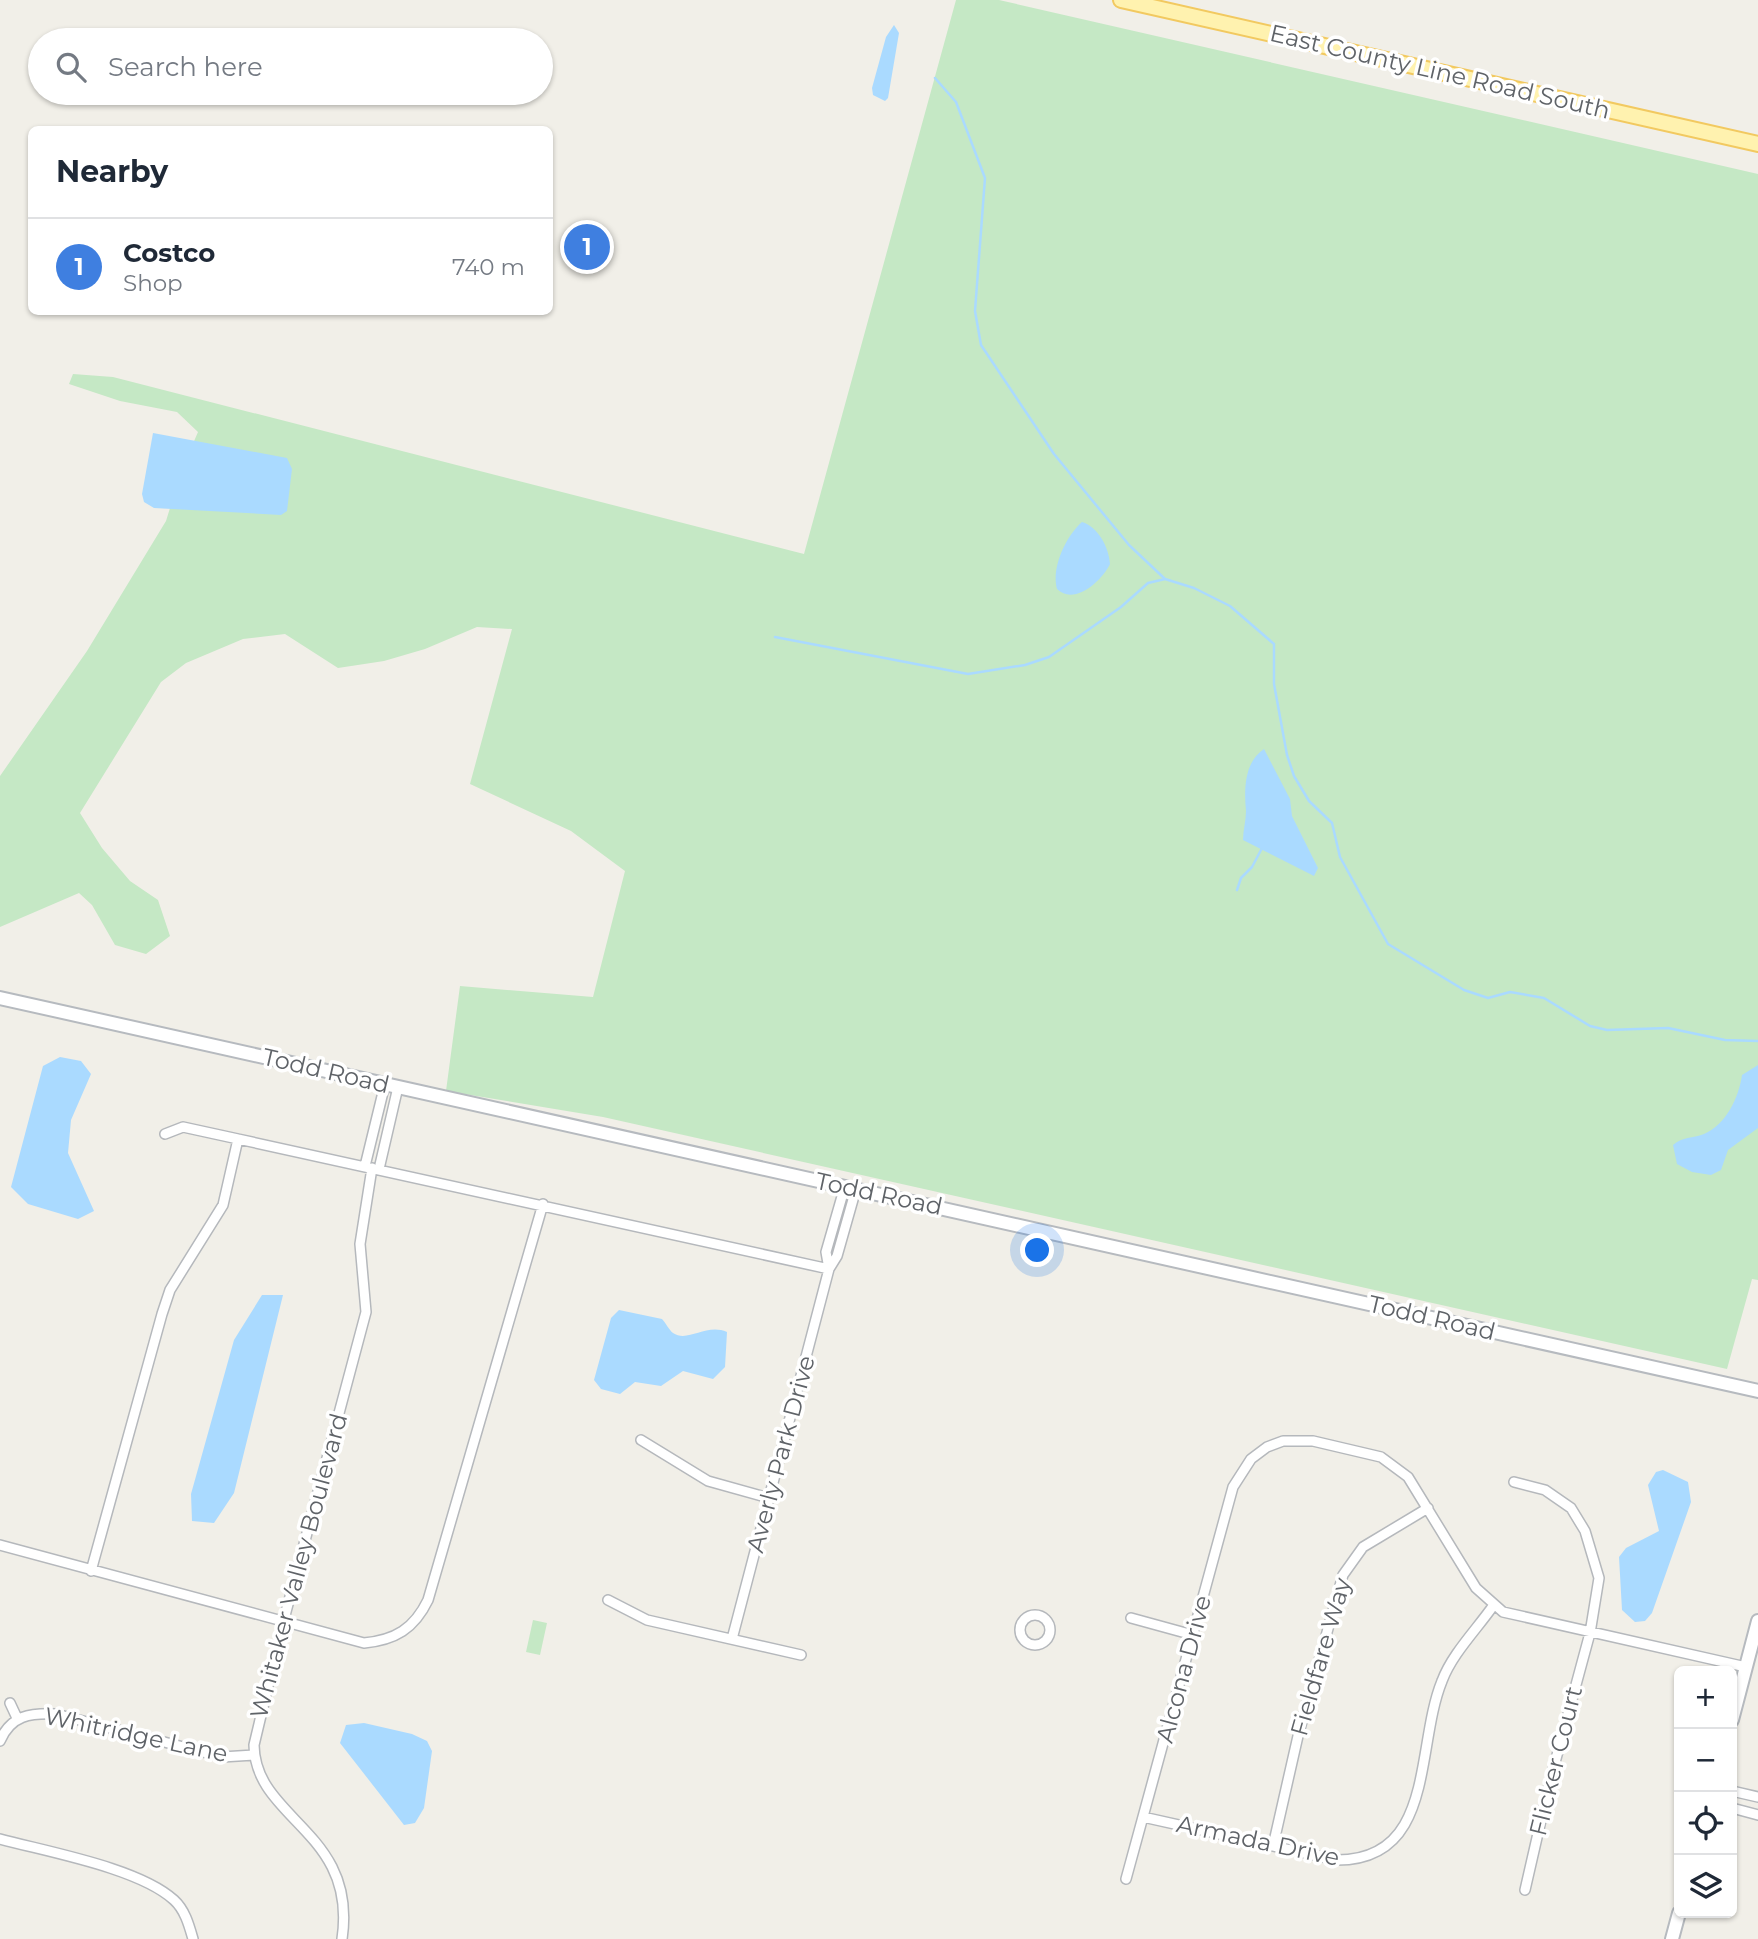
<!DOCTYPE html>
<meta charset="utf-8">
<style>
:root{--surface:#fff;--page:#f6f6f7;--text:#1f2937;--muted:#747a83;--line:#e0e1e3;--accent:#ea580c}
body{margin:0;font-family:Montserrat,sans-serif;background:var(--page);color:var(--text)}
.controls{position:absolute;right:21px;bottom:21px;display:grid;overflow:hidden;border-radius:10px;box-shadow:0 2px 5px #0004}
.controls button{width:63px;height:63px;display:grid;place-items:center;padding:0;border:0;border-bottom:2px solid var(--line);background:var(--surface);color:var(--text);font:35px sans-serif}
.you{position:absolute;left:1038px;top:1251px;width:24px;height:24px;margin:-18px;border:5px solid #fff;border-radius:50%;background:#1a73e8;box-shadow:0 0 0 10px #1a73e833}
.badge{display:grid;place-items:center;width:46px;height:46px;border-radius:50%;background:var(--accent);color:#fff;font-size:23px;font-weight:700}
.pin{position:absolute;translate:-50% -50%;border:4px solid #fff;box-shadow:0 2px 7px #0006}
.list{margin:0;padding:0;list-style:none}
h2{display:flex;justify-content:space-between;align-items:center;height:91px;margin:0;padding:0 28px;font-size:30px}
h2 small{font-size:23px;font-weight:400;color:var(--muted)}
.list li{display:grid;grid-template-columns:46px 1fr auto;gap:21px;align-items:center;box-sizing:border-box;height:98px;padding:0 28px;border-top:2px solid var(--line)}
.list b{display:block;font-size:26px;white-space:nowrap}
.list p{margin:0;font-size:23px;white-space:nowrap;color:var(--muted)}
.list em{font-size:23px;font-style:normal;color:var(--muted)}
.icon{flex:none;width:38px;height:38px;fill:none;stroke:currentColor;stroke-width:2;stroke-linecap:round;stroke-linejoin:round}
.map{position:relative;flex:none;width:1758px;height:1939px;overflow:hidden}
.search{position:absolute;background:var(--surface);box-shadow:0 2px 5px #0004;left:28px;top:28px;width:525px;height:77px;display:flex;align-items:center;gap:18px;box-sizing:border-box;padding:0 24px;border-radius:38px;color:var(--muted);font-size:26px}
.panel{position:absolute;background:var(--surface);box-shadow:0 2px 5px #0004;left:28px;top:126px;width:525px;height:189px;border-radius:10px}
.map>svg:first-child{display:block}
.green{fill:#c5e8c5}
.water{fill:#aadaff}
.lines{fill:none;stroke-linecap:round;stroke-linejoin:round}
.stream{stroke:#aadaff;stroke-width:2.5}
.street-casing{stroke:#b5b8bc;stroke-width:12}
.secondary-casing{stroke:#b6babf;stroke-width:16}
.primary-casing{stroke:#f2c960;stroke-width:18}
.street{stroke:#fff;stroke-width:9}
.secondary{stroke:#fff;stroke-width:12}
.primary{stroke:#fff2af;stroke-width:14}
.labels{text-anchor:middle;stroke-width:7;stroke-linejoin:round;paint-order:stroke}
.street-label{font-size:24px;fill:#5f6368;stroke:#fff}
</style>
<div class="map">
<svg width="1758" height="1939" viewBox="0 0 1758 1939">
<rect width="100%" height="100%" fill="#f1efe8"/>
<path class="green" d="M956,0H999L1758,174V1280L1752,1279L1727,1369L603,1117L446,1091L460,986L593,997L625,871L571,831L470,784L512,629L477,627L425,649L384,661L338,668L285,634L243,639L186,663L161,682L80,813L102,848L130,881L158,900L170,936L146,954L115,945L92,905L79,893L0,927V776L87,651L166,521L182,469L198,432L177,412L120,401L69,384L73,374L113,377L804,554Z
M533,1620L547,1623L540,1655L526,1652Z"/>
<path class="water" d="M894,25L899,33L888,98L885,101L873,95L872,88L886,37Z
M153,433L287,458L292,469L287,511L281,515L154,508L144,502L142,494Z
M1082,522C1098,527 1109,547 1110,564C1102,581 1074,606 1057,589C1051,568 1066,536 1082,522Z
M1264,749L1290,799L1292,816L1318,868L1314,876L1243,840C1243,830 1246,821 1246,811C1244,790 1244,762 1264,749Z
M60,1057L81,1061L91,1074L71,1120L68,1153L94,1211L78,1219L28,1204L11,1187L43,1066Z
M1758,1065V1128L1728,1150L1721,1170L1711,1175L1692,1172L1677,1164L1673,1145C1683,1136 1692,1139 1704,1134C1726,1125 1739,1097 1742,1075Z
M262,1295H283L234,1493L214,1523L192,1521L191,1494L234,1340Z
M619,1310L662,1319C666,1323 669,1330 673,1333C688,1343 706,1323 727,1332L725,1367L713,1379L683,1371L661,1386L635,1382L620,1394L601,1389L594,1380L611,1318Z
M1663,1470L1688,1482L1691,1502L1652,1613L1645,1621L1635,1622L1622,1610L1619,1557L1626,1548L1659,1531L1648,1485L1656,1472Z
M364,1723L412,1734L427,1741L432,1751L424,1808L415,1823L404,1825L340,1743L346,1725Z"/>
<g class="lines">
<path class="stream" d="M935,78L956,102L985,178L975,311L981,345L1054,454L1129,545L1165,579
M775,637L968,674L1025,665L1049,657L1121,607L1148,583L1165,579L1194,588L1230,606L1274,644V684L1287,755L1294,776L1309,801L1332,823L1340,857L1388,944L1464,990L1488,998L1510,992L1544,998L1590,1026L1607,1030L1668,1028L1725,1040L1758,1041
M1237,890L1241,878L1252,867L1261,850"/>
<g class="street-casing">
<path id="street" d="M238,1139L829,1269L732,1639
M365,1166L385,1084
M379,1169L398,1087
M845,1186L826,1252L829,1269L837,1256L856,1189
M641,1440L708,1481L769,1498
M1514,1482L1545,1490L1571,1508L1585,1531L1599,1578L1590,1633L1550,1781L1525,1890
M0,1545L364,1643C395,1640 414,1629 428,1600L543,1204
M91,1571L162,1314L170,1290L223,1205L238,1139L183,1127L165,1134
M608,1600L647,1620L801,1655
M1020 1630a15 15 0 1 1 30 0a15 15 0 1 1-30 0Z
M1131,1618L1193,1635
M10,1703L17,1718
M0,1741C11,1715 30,1713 56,1714L222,1757L254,1755
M1732,1791L1758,1797
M1732,1808L1758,1815
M1143,1817L1336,1860C1436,1861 1415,1747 1442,1681C1452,1654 1477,1629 1493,1606
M0,1839C48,1852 139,1868 174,1900C185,1910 189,1925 193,1939
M1273,1846L1298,1736L1343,1575L1363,1547L1428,1508
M1126,1879L1233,1487L1251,1459L1267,1447L1283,1441H1313L1381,1457L1408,1477L1476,1588L1503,1612L1746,1667
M342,1939C358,1831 255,1820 254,1745L283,1623L366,1312L360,1244L372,1168"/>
</g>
<g class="secondary-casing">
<path id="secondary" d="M0,998L1758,1391
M1732,1720L1758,1621
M1672,1939L1679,1913"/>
</g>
<g class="primary-casing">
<path id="primary" d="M1121,0L1758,144"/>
</g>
<use href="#street" class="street"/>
<use href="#secondary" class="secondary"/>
<use href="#primary" class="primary"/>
</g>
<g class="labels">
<g class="street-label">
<text transform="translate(1440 72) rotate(13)" y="8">East County Line Road South</text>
<text transform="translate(326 1071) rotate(13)" y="8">Todd Road</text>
<text transform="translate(879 1194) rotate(12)" y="8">Todd Road</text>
<text transform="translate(1432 1318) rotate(13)" y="8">Todd Road</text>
<text transform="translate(781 1454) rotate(-75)" y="8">Averly Park Drive</text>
<text transform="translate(299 1566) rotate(-75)" y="8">Whitaker Valley Boulevard</text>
<text transform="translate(1321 1657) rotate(-74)" y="8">Fieldfare Way</text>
<text transform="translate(1184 1669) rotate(-75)" y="8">Alcona Drive</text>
<text transform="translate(136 1735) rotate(12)" y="8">Whitridge Lane</text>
<text transform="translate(1556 1761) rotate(-76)" y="8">Flicker Court</text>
<text transform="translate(1258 1841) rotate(12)" y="8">Armada Drive</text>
</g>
</g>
</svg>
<div class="controls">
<button>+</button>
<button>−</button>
<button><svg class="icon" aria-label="locate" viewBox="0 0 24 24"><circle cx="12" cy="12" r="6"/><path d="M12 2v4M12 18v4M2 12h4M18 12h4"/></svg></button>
<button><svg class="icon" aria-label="layers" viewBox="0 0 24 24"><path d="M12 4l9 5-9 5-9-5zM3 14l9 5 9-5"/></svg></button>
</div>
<div class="you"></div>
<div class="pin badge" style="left:587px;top:247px;background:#3f7fe0">1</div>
<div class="search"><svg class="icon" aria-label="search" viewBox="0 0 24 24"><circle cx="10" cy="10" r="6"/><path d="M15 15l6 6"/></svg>Search here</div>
<section class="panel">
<h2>Nearby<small></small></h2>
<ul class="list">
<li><span class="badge" style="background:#3f7fe0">1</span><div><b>Costco</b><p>Shop</p></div><em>740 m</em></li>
</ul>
</section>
</div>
